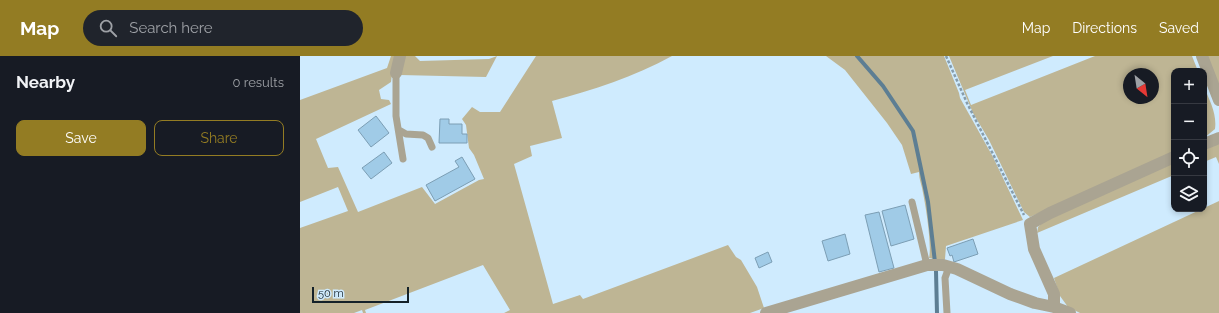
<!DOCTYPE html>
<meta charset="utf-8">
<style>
:root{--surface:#171b24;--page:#20242c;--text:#f1f3f6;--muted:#9ea1a6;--line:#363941;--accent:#937c23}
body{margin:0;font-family:Raleway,sans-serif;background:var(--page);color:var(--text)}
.controls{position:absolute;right:12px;top:12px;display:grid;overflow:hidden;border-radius:8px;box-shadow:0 2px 6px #0003}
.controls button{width:36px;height:36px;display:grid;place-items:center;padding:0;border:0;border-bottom:1px solid var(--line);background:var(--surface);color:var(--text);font:20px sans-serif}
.compass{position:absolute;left:823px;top:12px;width:36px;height:36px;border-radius:50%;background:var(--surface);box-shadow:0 2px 6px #0003;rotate:150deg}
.scale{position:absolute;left:12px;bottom:10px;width:97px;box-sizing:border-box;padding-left:4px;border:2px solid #142129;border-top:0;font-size:11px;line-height:14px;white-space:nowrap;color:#142129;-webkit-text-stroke:3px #cfebfe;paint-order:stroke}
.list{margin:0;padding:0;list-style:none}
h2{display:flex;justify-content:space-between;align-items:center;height:52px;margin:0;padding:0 16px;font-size:17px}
h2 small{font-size:13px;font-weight:400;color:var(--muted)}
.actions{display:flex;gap:8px;padding:12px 16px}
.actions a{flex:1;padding:9px 0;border:1px solid var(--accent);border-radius:8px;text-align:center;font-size:14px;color:var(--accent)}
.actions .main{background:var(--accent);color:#fff}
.icon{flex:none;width:22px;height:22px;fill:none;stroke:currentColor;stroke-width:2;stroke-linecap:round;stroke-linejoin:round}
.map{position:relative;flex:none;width:919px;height:257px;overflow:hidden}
header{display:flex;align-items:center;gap:24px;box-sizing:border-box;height:56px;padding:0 20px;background:var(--accent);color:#fff}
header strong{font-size:19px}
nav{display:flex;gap:22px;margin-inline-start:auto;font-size:14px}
.search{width:280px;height:36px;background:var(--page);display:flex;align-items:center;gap:10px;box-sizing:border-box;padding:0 14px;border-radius:22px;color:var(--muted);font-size:15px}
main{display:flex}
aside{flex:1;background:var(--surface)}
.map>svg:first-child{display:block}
.green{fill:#beb594;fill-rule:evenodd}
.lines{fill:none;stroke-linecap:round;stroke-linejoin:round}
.stream{stroke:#5d7e93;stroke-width:4}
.building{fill:#a0cbe7;stroke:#7c9eb4}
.path{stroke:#869cab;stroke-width:2.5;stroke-dasharray:3 2;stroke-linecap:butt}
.service{stroke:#aaa492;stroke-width:7}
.minor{stroke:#aaa492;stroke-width:12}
.tertiary{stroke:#aaa492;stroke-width:12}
</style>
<header>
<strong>Map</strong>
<div class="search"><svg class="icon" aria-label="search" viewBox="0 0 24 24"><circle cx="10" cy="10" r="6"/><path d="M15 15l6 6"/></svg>Search here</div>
<nav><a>Map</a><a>Directions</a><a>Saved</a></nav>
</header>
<main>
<aside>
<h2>Nearby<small>0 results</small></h2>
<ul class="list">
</ul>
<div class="actions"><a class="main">Save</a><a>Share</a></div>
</aside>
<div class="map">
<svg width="919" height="257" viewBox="0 0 919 257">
<rect width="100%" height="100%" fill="#cfebfe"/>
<path class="green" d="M91,0H96L93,10L91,26L79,34L81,43L89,44L91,48L16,83L28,112L38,111L58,156L122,131L135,148L179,124L184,123L174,99L169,92L166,69L162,63L172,51L180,56H200L236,0H372C334,21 293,34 252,45L262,82L230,90L232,100L214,108L253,248L280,239L283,243L428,189L436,201L441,204L457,231L464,252L450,257H204L210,254L183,209L65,254L66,257H63L62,254L54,257H0V172L48,155L38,131L0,146V44L87,12Z
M103,0H115L120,5L189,3L197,0L186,21L100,19Z
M526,0H644L659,37L660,42L693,101L723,164L646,190L645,203L644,205L629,202C632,190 626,151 623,137C622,129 619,124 619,116L611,118L602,89L587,67L545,14Z
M649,0H753L665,34L671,49L795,0H892L898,15H874V96L730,161L724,156L689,84L673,57ZM829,18H853V42H829Z
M907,0H919V29Z
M904,31C910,45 917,58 915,73L904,82Z
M919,88V108L916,101L904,106V92Z
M874,105V119L737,177L738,171L744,165Z
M919,145V257H780L768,251L760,240L754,222Z"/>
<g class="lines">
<path class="stream" d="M557,0L583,30L613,75L628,146L636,215L637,257"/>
</g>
<path class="building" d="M76,60L89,77L71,91L58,74Z
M140,63H149V68H162V78H167V87H139Z
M84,96L92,107L71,123L62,112Z
M162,101L175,123L135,145L126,129L159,111L155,105Z
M605,149L614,183L591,190L582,155Z
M579,156L594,212L579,216L565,159Z
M545,178L550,198L528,205L522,185Z
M673,183L678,198L654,206L652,199L650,200L647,192Z
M468,196L472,206L459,212L455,202Z"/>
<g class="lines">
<path class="path" d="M646,0L667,47L724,159"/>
<path class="service" d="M96,17V60L103,103
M99,74L106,78L123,79L128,82L132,91
M612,146L627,209
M647,257L645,222L649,211"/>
<path class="minor" d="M96,17L100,0
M904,88L919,82
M754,251L770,257
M466,257L627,209H643L657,213L710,238L735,247L754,251V238L734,193L730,168L750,157L874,101"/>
<path class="tertiary" d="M902,0L919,44"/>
</g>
</svg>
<div class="controls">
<button>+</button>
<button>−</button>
<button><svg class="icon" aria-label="locate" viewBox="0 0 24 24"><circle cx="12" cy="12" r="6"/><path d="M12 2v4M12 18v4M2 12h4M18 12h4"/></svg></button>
<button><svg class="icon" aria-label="layers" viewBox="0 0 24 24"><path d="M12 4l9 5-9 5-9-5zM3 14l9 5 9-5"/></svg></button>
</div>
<svg class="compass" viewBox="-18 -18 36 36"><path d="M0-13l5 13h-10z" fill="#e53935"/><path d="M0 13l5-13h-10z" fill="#9ea1a6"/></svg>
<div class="scale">50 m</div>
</div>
</main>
